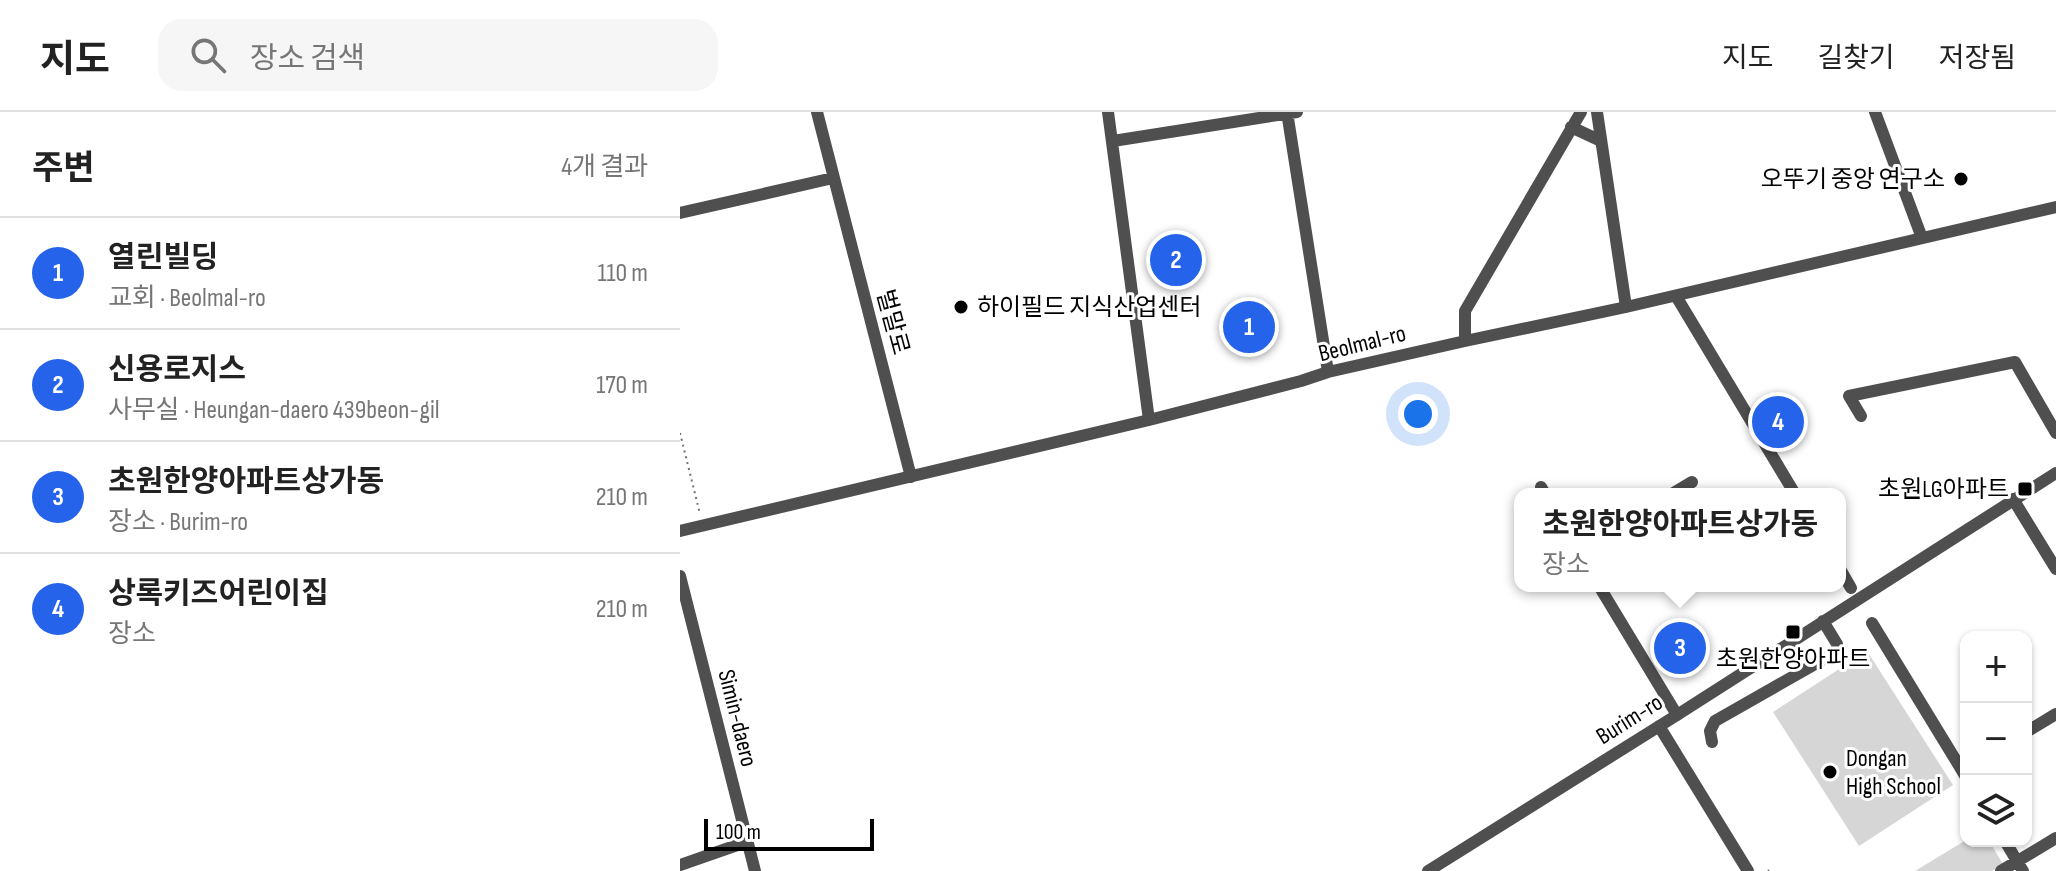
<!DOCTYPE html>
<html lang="ko">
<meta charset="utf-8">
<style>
:root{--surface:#fff;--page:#f6f6f6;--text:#222;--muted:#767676;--line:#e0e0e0;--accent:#2563eb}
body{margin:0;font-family:"Sofia Sans Condensed","Noto Sans KR",sans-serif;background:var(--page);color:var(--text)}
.controls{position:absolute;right:24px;bottom:24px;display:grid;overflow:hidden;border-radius:16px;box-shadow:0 2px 6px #0004}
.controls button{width:72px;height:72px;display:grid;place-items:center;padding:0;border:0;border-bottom:2px solid var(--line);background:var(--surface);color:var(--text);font:40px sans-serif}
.scale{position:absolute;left:24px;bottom:20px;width:170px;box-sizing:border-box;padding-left:8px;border:4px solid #000;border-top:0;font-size:22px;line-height:28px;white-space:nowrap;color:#000;-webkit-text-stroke:6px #fff;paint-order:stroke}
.you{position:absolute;left:738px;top:302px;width:28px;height:28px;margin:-20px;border:6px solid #fff;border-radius:50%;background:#1a73e8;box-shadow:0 0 0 12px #1a73e833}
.badge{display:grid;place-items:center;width:52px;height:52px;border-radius:50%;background:var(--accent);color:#fff;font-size:26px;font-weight:700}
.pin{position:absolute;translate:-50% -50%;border:4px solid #fff;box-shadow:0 2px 8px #0006}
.popup{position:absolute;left:834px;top:376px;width:332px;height:104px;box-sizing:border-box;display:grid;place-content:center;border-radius:16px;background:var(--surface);filter:drop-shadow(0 2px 6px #0005);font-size:26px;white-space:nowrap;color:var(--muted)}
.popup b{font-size:30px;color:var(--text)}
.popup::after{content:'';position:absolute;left:50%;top:100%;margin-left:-16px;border:16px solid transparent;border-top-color:var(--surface)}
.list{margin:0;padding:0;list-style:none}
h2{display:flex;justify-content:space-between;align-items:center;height:104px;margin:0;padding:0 32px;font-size:34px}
h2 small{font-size:26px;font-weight:400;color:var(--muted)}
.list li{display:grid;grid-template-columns:52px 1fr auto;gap:24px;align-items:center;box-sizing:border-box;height:112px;padding:0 32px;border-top:2px solid var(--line)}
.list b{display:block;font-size:30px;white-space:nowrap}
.list p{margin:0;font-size:26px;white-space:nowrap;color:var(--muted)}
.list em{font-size:26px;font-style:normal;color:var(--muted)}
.icon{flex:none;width:44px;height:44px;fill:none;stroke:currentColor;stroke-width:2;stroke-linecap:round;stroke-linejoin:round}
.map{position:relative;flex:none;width:1376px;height:759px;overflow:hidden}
header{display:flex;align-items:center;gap:48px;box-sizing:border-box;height:112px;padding:0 40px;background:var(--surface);border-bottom:2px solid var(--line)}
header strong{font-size:38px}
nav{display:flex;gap:44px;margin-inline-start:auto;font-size:28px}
.search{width:560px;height:72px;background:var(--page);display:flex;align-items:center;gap:20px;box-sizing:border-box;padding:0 28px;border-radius:24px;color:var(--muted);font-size:30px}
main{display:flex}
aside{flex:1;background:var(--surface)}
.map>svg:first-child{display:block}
.green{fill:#d6d6d6}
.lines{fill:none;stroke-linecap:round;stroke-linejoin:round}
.path{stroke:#717171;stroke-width:2;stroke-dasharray:2 4;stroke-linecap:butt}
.minor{stroke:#4f4f4f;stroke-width:12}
.poi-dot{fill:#000;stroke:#fff;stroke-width:3}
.labels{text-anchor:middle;stroke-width:6;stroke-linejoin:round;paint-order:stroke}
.poi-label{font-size:24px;fill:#000;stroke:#fff;text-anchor:end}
.street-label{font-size:24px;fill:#000;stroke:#fff}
</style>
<header>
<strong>지도</strong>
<div class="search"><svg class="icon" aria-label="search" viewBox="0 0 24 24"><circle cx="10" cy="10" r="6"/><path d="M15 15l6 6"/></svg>장소 검색</div>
<nav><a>지도</a><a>길찾기</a><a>저장됨</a></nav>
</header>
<main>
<aside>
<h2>주변<small>4개 결과</small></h2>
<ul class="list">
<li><span class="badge">1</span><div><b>열린빌딩</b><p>교회 · Beolmal-ro</p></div><em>110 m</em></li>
<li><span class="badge">2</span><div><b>신용로지스</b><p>사무실 · Heungan-daero 439beon-gil</p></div><em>170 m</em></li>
<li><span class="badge">3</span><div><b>초원한양아파트상가동</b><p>장소 · Burim-ro</p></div><em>210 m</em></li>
<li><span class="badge">4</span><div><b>상록키즈어린이집</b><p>장소</p></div><em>210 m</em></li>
</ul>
</aside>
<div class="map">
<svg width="1376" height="759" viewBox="0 0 1376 759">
<rect width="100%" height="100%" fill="#fff"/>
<path class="green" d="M1187,539L1273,673L1179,734L1093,600Z
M1286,728L1309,729L1323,752L1312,759H1235Z"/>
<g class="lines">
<path class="path" d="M0,321L20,402
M1088,759L1089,758"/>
<path class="minor" d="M137,0L231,365
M428,0L469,308
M607,0L648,260
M917,0L946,195
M1195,0L1242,126
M891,15L921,29
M433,29L617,0
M0,101L153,66
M996,184L1115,382
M785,229V199L901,0
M1181,304L1169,284L1335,250L1376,321
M861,375L865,382
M992,382L1012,370
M1333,387L1376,457
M0,419L469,308L621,269L648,260L785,229L946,195L1376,95
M1160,457L1171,476
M0,464L75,759
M919,474L997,603
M1192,511L1286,665
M979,614L1068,759
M1346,620L1376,602
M1032,630L1030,619L1035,609L1158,539L1157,532L1143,509
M1325,729L1343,759
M0,753L66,730
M748,759L997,603L1376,361
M1321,759L1376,726"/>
</g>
<g class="poi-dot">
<circle cx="1281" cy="67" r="8"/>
<circle cx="281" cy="195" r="8"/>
<rect x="1337" y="369" width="16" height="16" rx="4"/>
<rect x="1105" y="512" width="16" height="16" rx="4"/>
<circle cx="1150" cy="660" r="8"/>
</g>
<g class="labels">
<g class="poi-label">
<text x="1265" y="75">오뚜기 중앙 연구소</text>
<text x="297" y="203" text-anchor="start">하이필드 지식산업센터</text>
<text x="1329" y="385">초원LG아파트</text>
<text x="1113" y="555" text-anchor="middle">초원한양아파트</text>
<text x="1166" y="654" text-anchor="start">Dongan<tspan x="1166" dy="28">High School</tspan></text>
</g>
<g class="street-label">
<text transform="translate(213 210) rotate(75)" y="8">벌말로</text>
<text transform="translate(682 231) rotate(-14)" y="8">Beolmal-ro</text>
<text transform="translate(58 606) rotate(76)" y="8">Simin-daero</text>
<text transform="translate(949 607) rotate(-32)" y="8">Burim-ro</text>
</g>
</g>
</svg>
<div class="controls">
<button>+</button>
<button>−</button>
<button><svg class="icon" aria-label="layers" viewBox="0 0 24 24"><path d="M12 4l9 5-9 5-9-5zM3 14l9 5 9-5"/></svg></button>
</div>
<div class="scale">100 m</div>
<div class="you"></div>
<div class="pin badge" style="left:569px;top:215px">1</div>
<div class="pin badge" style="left:496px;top:148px">2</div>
<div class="pin badge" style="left:1000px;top:536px">3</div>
<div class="popup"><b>초원한양아파트상가동</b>장소</div>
<div class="pin badge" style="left:1098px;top:310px">4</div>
</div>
</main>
